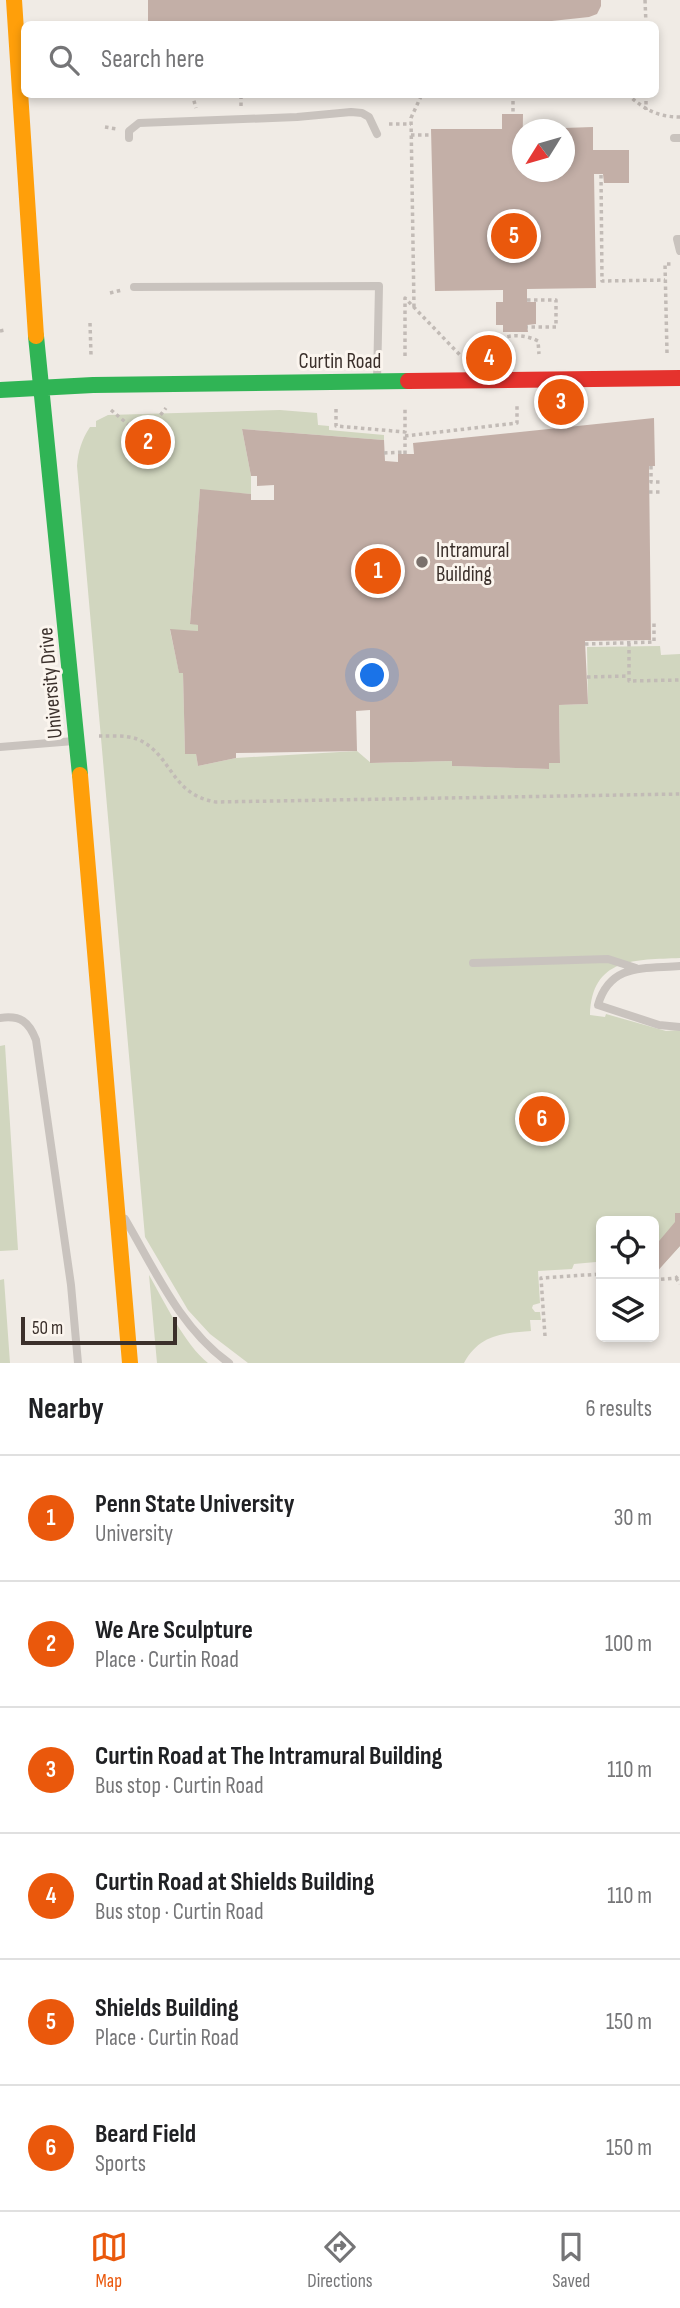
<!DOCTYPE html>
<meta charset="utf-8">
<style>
:root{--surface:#fff;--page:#f6f6f6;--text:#202124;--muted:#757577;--line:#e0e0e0;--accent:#ea580c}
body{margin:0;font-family:"Sofia Sans Condensed",sans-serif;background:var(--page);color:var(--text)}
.controls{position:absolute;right:21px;bottom:21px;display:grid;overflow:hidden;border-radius:10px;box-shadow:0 4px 10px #0003}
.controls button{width:63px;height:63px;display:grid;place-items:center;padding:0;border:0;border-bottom:2px solid var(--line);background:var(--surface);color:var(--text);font:35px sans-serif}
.compass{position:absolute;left:512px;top:119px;width:63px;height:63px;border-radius:50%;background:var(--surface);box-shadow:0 4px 10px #0003;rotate:233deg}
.scale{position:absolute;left:21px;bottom:18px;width:156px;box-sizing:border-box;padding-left:7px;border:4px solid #3b302b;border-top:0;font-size:19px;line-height:24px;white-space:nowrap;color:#3b302b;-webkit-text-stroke:5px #fbf5ee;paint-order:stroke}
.you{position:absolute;left:373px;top:676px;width:24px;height:24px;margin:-18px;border:5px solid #fff;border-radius:50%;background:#1a73e8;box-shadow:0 0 0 10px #1a73e833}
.badge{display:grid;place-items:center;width:46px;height:46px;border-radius:50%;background:var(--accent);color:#fff;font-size:23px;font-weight:700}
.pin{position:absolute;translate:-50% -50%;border:4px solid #fff;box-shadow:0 2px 7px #0006}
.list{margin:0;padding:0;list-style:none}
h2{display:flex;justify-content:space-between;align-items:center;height:91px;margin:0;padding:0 28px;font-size:30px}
h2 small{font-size:23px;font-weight:400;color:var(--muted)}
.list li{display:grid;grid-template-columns:46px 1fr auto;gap:21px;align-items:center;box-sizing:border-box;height:126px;padding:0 28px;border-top:2px solid var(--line)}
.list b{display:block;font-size:26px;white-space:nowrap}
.list p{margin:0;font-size:23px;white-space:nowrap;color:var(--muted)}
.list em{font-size:23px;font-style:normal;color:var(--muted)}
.icon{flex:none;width:38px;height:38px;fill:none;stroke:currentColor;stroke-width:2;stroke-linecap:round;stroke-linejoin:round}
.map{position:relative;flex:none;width:680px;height:1363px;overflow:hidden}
.search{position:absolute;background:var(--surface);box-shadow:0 4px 10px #0003;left:21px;right:21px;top:21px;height:77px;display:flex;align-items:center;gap:18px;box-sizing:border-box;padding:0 24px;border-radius:10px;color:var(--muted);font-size:26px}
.sheet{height:847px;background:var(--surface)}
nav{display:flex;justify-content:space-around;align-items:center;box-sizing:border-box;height:98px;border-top:2px solid var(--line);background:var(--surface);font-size:19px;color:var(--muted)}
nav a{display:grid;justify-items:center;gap:4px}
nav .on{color:var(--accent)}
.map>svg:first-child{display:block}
.green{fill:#d1d6bf}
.building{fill:#c3afa7}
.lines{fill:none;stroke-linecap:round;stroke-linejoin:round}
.path{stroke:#c2bbb6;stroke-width:3.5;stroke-dasharray:3.5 3.5;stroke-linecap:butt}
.lane{stroke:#c9c3be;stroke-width:8}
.fast{stroke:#30b455;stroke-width:16}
.slow{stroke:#ff9f0a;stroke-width:16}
.jam{stroke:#e5322d;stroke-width:16}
.poi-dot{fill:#7a716c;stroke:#fbf5ee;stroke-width:2.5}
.labels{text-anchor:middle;stroke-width:6;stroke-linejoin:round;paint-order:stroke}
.street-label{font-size:21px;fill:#3b302b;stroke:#fbf5ee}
.poi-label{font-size:21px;fill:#3b302b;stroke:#fbf5ee;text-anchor:start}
</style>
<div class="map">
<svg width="680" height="1363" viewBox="0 0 680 1363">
<rect width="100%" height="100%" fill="#f0ebe5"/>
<path class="green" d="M280,410L317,413L318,425L329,426V430L384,435V440L242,429L251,476V494L200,490L190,623L198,625V631L170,630L179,672L183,673L185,754H196L198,766L236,758L357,751L371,763L452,761L453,766L549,769V763H560L559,705L588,704L587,647L660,646L661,655L680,654V958C635,960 592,957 590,1015L605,1017L606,1014L666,1031L680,1030V1246L654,1274V1221H601V1267L596,1262L574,1264L572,1269L538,1271L540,1303L533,1305L532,1308L535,1312H540L541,1320H530L531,1331C502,1333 479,1335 464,1363H248L210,1334L188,1310L145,1237L77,466C78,451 82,439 90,427H96V421L108,415Z
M5,1045L18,1250L0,1251V1046Z
M149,1275C164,1301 185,1345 208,1363H157Z
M4,1279L10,1363H0V1280Z"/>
<path class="building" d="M148,0H601V6L597,14L589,17L524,24H148Z
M502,114H523L522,172H564V128L593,127V150H629V183H604L603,174H594L596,288L527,289V302H536V324L527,325L528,332H503V325H496V302H503V290L435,291L431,129H502Z
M654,418L655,466H649L651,640L585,641L588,704L559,705L560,763H549V769L452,766V761L370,763V710L356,711L357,751L236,753V758L198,766L196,754H185L183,673H179L170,629L198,631V625L190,624L200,489L251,494V500H274V485L257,486V476H251L242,429L384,440L385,461L398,462V454H414L413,443Z
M675,1213H680V1246L654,1275V1247L675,1222Z"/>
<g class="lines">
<path class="path" d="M645,0L646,24
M192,94L196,108
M513,94V114
M627,94C644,109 657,117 680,117
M646,94V110
M241,106V94
M389,124H411
M105,127L117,129
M411,135H432
M601,175L602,281L665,280
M110,293L122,290
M527,300H556V327H527
M414,307L411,118L422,94
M90,323L91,355
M0,331L5,330
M667,353L665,264H672
M495,355L494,341C509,334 524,334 538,341L539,354
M405,356V298L460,355
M336,409V426L405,432V407
M111,410L143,437L166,408
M405,436L517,423V405
M384,453L405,452
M405,454V434
M651,466V482H662
M649,492H662
M629,643V681L680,680
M585,644L654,642V622
M587,677L629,676
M99,736C111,736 126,735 137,739C172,753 170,795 216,802L680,794
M676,1278L680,1284
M654,1280L676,1278L680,1274
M545,1336L541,1278L601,1274"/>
<path class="lane" d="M129,138V131L139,123L297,117L351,112L362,113L369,117L377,134
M674,138H680
M680,239H677L680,251
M134,287L379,286L377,381
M0,747L74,741
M473,963L608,959L636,968
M680,966C644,969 610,963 598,1005L659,1025L680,1027
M0,1018C21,1015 29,1022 36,1040L71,1285L78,1363
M125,1219C155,1270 180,1328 229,1363"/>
<path class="fast" d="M36,336L80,775
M0,390L93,385L408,381"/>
<path class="slow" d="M14,0L36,336
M80,775L130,1363"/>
<path class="jam" d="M408,381L680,378"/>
</g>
<circle class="poi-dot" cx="422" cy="562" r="7"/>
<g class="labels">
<g class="street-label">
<text x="340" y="368">Curtin Road</text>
<text transform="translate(50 683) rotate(-95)" y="7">University Drive</text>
</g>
<g class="poi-label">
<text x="436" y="557">Intramural<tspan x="436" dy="24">Building</tspan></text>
</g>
</g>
</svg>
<div class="controls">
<button><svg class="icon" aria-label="locate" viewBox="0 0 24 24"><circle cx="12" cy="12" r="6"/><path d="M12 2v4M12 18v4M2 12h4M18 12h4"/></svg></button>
<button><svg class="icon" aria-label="layers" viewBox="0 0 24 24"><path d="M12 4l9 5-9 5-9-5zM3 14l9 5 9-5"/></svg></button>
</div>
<svg class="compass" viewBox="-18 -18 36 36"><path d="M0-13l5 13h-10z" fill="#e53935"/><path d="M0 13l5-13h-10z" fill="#757577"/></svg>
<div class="scale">50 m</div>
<div class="you"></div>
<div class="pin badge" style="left:378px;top:571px">1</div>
<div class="pin badge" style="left:148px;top:442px">2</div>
<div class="pin badge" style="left:561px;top:402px">3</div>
<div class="pin badge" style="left:489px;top:358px">4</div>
<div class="pin badge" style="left:514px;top:236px">5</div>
<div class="pin badge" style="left:542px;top:1119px">6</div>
<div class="search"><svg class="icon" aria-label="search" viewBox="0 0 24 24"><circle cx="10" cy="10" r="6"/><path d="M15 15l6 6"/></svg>Search here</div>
</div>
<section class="sheet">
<h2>Nearby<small>6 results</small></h2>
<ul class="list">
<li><span class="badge">1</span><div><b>Penn State University</b><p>University</p></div><em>30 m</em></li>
<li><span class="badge">2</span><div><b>We Are Sculpture</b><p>Place · Curtin Road</p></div><em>100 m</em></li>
<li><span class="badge">3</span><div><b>Curtin Road at The Intramural Building</b><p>Bus stop · Curtin Road</p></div><em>110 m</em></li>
<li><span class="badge">4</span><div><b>Curtin Road at Shields Building</b><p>Bus stop · Curtin Road</p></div><em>110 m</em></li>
<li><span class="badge">5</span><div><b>Shields Building</b><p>Place · Curtin Road</p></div><em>150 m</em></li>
<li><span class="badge">6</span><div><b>Beard Field</b><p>Sports</p></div><em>150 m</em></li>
</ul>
</section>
<nav>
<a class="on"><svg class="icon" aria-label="map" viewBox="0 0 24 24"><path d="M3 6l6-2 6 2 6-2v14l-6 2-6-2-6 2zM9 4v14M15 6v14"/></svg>Map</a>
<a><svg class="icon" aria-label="directions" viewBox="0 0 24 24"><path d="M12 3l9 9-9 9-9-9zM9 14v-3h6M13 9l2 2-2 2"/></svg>Directions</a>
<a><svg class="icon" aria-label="saved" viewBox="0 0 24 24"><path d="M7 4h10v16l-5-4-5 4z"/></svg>Saved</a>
</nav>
